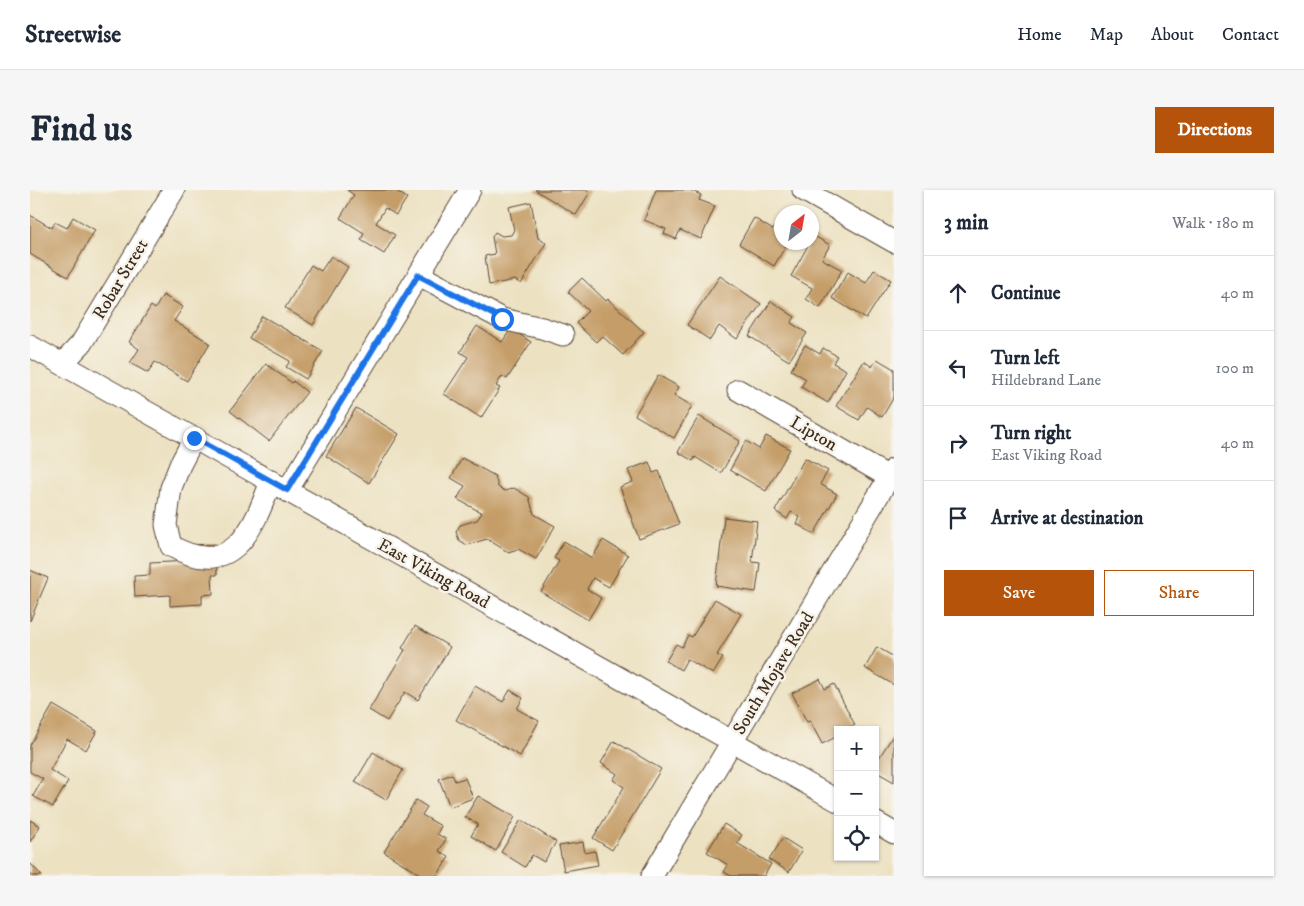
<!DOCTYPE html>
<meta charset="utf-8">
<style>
:root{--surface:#fff;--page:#f6f6f7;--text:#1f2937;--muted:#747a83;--line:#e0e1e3;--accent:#b45309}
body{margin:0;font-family:"IM FELL DW Pica",serif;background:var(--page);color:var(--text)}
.controls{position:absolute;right:15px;bottom:15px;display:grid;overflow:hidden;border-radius:0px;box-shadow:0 1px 4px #0004}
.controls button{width:45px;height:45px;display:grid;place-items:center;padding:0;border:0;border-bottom:1px solid var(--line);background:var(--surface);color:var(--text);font:25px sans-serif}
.compass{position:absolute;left:744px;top:15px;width:45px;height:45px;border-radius:50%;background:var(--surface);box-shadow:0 1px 4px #0004;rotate:31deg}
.stop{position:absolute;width:15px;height:15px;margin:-11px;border:4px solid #1a73e8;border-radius:50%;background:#fff}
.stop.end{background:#1a73e8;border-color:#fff;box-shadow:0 1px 5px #0008}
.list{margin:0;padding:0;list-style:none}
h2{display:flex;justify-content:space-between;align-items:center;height:65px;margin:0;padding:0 20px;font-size:21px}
h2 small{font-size:16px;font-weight:400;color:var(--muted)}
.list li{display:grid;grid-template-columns:32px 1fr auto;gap:15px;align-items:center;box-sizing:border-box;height:75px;padding:0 20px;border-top:1px solid var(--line)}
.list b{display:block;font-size:19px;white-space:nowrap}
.list p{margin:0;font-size:16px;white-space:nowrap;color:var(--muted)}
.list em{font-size:16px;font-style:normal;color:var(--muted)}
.actions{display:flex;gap:10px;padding:15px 20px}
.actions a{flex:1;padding:11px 0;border:1px solid var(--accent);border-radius:0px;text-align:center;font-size:18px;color:var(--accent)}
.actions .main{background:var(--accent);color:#fff}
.icon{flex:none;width:28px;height:28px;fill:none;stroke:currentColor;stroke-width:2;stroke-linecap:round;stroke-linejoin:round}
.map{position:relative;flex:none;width:864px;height:686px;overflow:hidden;border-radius:0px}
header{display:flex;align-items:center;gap:30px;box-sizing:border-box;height:70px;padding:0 25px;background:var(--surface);border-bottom:1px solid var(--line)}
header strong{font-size:24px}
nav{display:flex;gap:28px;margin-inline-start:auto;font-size:18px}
.intro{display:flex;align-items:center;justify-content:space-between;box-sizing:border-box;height:120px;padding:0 30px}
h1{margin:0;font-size:35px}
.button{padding:12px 22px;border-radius:0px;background:var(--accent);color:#fff;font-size:18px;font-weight:700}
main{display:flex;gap:30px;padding:0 30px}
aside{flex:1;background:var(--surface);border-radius:0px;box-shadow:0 1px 4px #0004}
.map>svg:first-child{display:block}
.building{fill:#c59d68}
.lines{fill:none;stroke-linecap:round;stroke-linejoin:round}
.minor-casing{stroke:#564536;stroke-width:23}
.minor{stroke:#fff;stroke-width:21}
.route{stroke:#1a73e8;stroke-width:6}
.labels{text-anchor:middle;stroke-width:5;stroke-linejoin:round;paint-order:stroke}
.street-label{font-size:18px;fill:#3b2a1e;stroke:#f7f3e8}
</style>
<header>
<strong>Streetwise</strong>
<nav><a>Home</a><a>Map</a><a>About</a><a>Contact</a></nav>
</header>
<div class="intro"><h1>Find us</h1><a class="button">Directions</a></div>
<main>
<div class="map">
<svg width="864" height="686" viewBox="0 0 864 686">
<rect width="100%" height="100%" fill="#f7f3e8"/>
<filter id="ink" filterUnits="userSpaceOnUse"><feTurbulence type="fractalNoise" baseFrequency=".02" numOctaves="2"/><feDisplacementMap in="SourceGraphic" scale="10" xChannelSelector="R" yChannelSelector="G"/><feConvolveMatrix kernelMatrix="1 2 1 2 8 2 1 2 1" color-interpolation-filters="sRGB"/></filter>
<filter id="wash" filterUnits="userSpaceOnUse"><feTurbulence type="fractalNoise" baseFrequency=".0096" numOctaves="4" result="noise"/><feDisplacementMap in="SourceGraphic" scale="20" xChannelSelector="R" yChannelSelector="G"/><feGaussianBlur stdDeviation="1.12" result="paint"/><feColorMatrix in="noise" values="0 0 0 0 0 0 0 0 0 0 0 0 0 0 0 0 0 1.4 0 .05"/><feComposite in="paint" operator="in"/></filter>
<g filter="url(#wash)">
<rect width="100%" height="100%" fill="#ece1c1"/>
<g id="blocks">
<path class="building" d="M317,0H365L377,8L366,25L355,18L346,33L365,45L354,64L331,50L334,43L310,28L324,5Z
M505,0H557L560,2L546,25Z
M626,0H660L671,5L669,10L685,16L671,49L650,40L646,49L634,44L636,39L614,30Z
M501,12L508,48L516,53L491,94L485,90L459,95L455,66L465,64L462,47L465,42L472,46L481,45L484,40L479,17Z
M0,25L22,38L25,32L37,38L43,27L65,40L38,87L0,64Z
M752,26V52H758L744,76L709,54L724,28L743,40Z
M784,46L800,55L792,69L812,80L790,118L776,109L782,98L761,86L780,52H782Z
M301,66L318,77L283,135L255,118L281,75L291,81Z
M844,80L861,90L836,129L802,108L818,82L836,93Z
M690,86L731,114L707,149L689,136L680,150L657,135Z
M552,88L576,111L578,109L614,142L593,165L572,146L566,152L546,133L558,121L538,102Z
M133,105L153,117L144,131L180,153L157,191L125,172L118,183L100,173L109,159L99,152L121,116L125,119Z
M741,111L765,127L761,133L777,143L759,171L719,146Z
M232,126L293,161L276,189L256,177L260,171L219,148Z
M447,136L472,152L481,139L501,152L477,189L472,186L466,196L470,198L451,228L414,204L438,167L430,162Z
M775,155L790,164L793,158L807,166L803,173L816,180L798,213L771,197L776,189L761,180Z
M847,169L864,179V207L852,227L837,217L829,230L806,216L834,171L842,177Z
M236,174L262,193L263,191L277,202L239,251L200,221Z
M628,185L649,197L644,205L662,216L644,248L605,225Z
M326,218L369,244L339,293L296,266Z
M669,226L710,251L691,283L665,267L663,271L648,262Z
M736,246L760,259L736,301L700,280L716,251L729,259Z
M432,268L465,286L468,297L475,301L484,298L499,307L504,324L525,336L506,369L488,359L478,362L457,349L437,355L429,350L426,342L430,335L447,330L452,323L427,309L435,296L421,288Z
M775,268L798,281L790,294L807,304L784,344L767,334L770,327L761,322L757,329L745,321Z
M619,272L623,283L629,281L649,334L609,349L590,297L603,292L598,280Z
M694,327L727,331L722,372L730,373L726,402L686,396Z
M573,350L598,365L579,397L563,388L557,399L571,408L558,430L511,402L529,371L524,368L534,351L562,368Z
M186,354L187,385H182L183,404L172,405V414L140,416V405L105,407L104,386L120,385V373L161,371L160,355Z
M0,380L18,388L0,431Z
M685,409L711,424L687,465L693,468L683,484L657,469L651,480L636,471L646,454L652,457L658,445L662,447Z
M385,436L420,457L388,510L375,502L357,531L339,520L375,460L372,458Z
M847,457L864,467V495L835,478Z
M790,489L795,499L804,494L825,535L815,540H808V546L792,554L780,531L777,532L762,503Z
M445,496L473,512L480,500L493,508L487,519L509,531L490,566L426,530Z
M23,515L67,541L56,560L37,549L20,580L38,591L23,617L3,606L13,589L0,582V555Z
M864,544V592L845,581V574Z
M584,551L631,579L582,660L563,648L594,597L583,590L587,584L571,573Z
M343,562L373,580L356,610L325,592Z
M422,584L425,591L435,588L443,608L420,617L409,589Z
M448,606L485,627L466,661L441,646L448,634L435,627Z
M386,610L397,617L392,625L411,636L407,644L416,649L409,661L419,667L407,686H393L354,662Z
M0,630L10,636L0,652Z
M491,630L526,652L514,672L502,665L495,677L471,662Z
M694,634L712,645L707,653L741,674L734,686H701L694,682L698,675L677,662Z
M753,648L772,660L759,682L739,670Z
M553,652L555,663L565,661L568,675L534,681L529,656Z
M0,673L12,686H0Z"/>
</g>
</g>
<g filter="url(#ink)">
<use href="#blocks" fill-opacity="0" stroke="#564536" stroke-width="1"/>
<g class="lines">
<g class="minor-casing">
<path id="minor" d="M773,0L864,52
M389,85L472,129L512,138L533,145
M0,156L808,611
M32,174L51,154L144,0
M708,200L859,287
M164,248L150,275L141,298L136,335L141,356C202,390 223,341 241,291
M257,301L440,0
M845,632L864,643
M622,686L864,279"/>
</g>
<use href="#minor" class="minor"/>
</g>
</g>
<g class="lines" filter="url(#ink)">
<path class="route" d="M164,248L257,300L388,85L472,129"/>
</g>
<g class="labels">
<g class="street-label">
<text transform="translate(90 89) rotate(-59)" y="6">Robar Street</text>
<text transform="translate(784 243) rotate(30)" y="6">Lipton</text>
<text transform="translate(404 383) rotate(29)" y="6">East Viking Road</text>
<text transform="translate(743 483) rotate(-59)" y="6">South Mojave Road</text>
</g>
</g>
</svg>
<div class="controls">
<button>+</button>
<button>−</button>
<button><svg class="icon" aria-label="locate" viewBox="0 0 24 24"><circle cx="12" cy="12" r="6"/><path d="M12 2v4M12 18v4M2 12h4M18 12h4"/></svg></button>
</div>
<svg class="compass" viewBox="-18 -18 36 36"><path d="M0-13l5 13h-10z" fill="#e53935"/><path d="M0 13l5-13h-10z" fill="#747a83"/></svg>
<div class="stop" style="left:472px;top:129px"></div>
<div class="stop end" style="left:164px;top:248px"></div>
</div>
<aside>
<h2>3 min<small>Walk · 180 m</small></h2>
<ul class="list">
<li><svg class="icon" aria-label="ahead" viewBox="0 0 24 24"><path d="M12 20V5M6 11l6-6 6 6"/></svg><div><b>Continue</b></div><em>40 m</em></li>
<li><svg class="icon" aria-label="left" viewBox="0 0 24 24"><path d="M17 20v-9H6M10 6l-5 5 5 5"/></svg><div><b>Turn left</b><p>Hildebrand Lane</p></div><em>100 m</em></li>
<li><svg class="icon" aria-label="right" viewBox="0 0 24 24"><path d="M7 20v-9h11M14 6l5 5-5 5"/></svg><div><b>Turn right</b><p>East Viking Road</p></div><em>40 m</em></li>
<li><svg class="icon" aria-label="arrive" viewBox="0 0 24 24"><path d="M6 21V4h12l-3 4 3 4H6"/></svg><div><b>Arrive at destination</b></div></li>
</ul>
<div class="actions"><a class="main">Save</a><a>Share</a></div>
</aside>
</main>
